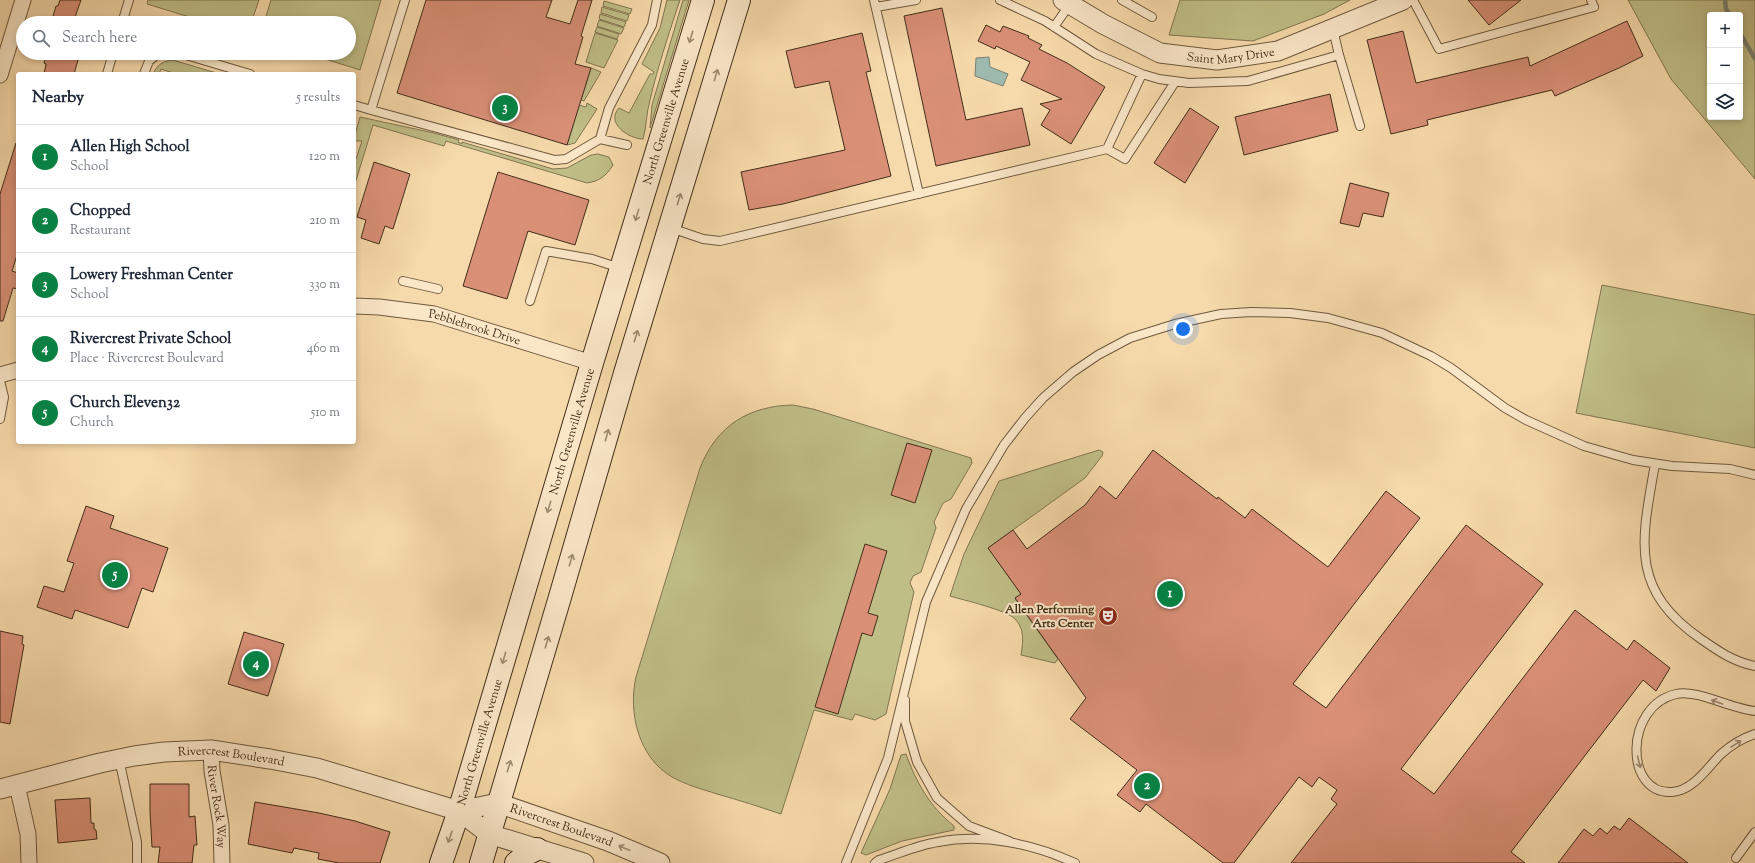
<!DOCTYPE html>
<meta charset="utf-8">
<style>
:root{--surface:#fff;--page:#f2f2f3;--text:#1f2937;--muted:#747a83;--line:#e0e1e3;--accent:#0b8043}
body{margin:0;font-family:"Sorts Mill Goudy",serif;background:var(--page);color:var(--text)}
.controls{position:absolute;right:12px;top:12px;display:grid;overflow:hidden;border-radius:4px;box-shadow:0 2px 6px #0003}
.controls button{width:36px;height:36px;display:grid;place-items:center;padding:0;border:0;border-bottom:1px solid var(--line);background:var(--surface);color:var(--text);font:20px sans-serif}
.you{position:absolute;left:1183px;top:329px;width:14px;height:14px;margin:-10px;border:3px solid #fff;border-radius:50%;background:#1a73e8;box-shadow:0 0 0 6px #1a73e833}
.badge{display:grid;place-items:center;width:26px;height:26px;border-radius:50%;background:var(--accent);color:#fff;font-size:13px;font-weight:700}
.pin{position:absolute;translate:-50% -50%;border:2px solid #fff;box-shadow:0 1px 4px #0006}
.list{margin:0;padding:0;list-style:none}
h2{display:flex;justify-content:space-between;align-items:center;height:52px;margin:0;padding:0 16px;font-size:17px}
h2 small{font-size:13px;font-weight:400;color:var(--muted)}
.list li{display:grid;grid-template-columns:26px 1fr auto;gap:12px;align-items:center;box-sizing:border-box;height:64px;padding:0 16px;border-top:1px solid var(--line)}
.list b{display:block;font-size:15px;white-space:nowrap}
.list p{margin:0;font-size:13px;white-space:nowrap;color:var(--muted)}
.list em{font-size:13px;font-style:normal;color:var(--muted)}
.icon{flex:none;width:22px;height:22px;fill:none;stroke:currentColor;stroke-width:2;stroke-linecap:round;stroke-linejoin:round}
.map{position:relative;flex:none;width:1755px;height:863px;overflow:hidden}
.search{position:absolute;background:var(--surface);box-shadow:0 2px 6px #0003;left:16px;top:16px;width:340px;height:44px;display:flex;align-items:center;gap:10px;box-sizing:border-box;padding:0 14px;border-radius:22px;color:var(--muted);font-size:15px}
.panel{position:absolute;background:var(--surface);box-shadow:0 2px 6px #0003;left:16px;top:72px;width:340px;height:372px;border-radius:4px}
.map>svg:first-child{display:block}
.green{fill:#c0be87;stroke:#817650;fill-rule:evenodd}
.water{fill:#9ebaae;stroke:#798272}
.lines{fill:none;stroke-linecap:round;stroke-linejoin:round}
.stream{stroke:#798272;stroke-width:4.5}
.building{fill:#da9077;stroke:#422e19}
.service-casing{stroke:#6f593e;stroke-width:10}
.minor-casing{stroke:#6f593e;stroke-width:17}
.tertiary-casing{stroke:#6f593e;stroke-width:21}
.secondary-casing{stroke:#422e19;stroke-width:24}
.service{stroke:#fae7c8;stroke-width:8}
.minor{stroke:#fae7c8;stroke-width:15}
.tertiary{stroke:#fae7c8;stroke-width:19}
.secondary{stroke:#fae7c8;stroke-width:22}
.oneway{stroke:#9e8a70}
.labels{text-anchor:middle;stroke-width:4;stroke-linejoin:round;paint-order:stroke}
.street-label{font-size:12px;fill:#422e19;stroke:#fae7c8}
.poi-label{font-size:12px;font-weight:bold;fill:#422e19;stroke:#fae7c8;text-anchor:end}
</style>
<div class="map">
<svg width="1755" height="863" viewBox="0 0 1755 863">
<rect width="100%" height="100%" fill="#f7daab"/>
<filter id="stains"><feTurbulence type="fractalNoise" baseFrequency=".005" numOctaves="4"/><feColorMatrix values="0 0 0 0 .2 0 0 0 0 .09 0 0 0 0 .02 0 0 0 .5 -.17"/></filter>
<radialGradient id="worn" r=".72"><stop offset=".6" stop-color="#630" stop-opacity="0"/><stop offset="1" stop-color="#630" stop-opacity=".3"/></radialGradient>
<path class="green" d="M148,0H259L251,23H209L147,4Z
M271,0H381L360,70L306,53H349V23H264Z
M667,0H680C669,33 658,66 650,100C646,113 647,126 643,139C629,139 605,123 619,108L629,113L650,74H653L654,72L642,64L660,28Z
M683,0H689L650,128L652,105Z
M1180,0H1350L1324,14L1253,41L1169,35Z
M1628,0H1755V179L1671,79ZM1710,15H1740V117H1710Z
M604,1L632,9L630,14L603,6Z
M602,7L629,15L627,21L601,13Z
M600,14L626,22L624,27L599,19Z
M599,20L624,28L621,34L597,26Z
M597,27L619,34L617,39L595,32Z
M595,33L618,40L604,68L586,62Z
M172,60L176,61L220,74H176L161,69L159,74H153C157,65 163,61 172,60Z
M591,68L601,72L584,101L581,100Z
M587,103L597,109L575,143L567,145L579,105L586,107Z
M360,117L434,133L459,140L458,142L462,144V142L553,169L567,168L591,155L598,154L609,157L613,165C606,176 600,181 587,183L446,141L444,146L373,125L354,187V165L362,141H354V138Z
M1602,285L1755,315V448L1576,413Z
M793,405L813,409L971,458L972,463L951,499L943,503L934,522L936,528L921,572L913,576L910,583L914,592L886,714L875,720L855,714L852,720L814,710L781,814C760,807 739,800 717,794C702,789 686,785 672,777C638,757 628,712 636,677L700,468C717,425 749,406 793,405Z
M1099,450L1103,452L1102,456L1085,478L988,548L1021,594L1015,599L1058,659L1055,663L1021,655C1023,643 1025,629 1015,619C1007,610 963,600 950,596L964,554L999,481Z
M906,754C916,782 930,807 954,826V830L902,841L866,855L861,853L890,789L901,755Z"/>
<path class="water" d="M989,57L990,67L1008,74L1003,86L975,76L976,58Z"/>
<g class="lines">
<path class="stream" d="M1725,0L1726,9L1730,15
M1740,33L1755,59"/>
</g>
<path class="building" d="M60,0H81L73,23H51L56,6H58Z
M426,0H552L546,17L570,24L578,0H592L581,36L583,37L575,64L591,68L567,145L397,93Z
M1468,0H1521L1489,25Z
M942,8L966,120L1022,108L1030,145L936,166L904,16Z
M1627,21L1643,56L1619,68L1555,96L1552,90L1427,120L1428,125L1391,134L1367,40L1403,31L1416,83L1528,57L1530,66Z
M986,25L1000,32L1003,26L1029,36L1028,38L1042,45L1039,49L1067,63L1105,87L1071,144L1041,125L1050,110L1040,104L1062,99L1021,80L1030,62L996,46L995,49L978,41Z
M862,33L871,71L866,72L891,176L783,204L749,210L741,172L845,150L829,81L795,88L786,51Z
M47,53H80L74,74H44L46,64L44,63Z
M1330,94L1338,131L1244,155L1235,117Z
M1190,108L1219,127L1185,183L1154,163Z
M16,143H18V252L12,271L18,273V289L13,288L3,321H0V194Z
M374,162L410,174L393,229L385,226L379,244L361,238L366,220L357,217Z
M498,172L589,200L575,245L528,231L507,299L463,286Z
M1350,183L1389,193L1383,217L1363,213L1359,227L1340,223Z
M907,443L932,450L915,503L891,495Z
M1153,450L1217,499L1218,497L1245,518L1252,509L1328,567L1386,491L1420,518L1293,684L1326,708L1466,525L1543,584L1401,769L1434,794L1575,610L1627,650L1634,640L1670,668L1656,691L1643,680L1511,852L1525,863H1291L1337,804L1331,799L1337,790L1319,777L1312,787L1299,777L1234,863H1223L1146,804L1140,812L1117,795L1137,770L1070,719L1086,698L1015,598L1021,594L988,548L1013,530L1027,549L1085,505L1100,486L1116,499Z
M86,506L114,516L110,528L168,548L153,592L142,588L128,628L75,610L72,619L37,607L44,586L64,592L74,563L67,561Z
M865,544L887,551L868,613L878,616L872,636L862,633L838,714L815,707Z
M0,631L23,636L22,644L24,645L10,724L0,722Z
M244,632L284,644L268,696L228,684Z
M150,784H189V817L195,816L197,845H194L192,863H158L160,847H152L150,812Z
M90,798L91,823H94V829L96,830L97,839L58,843L55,800Z
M255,802L319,813L355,821L390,832L380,863H339L318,859L319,853L294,848L292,853L248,844Z
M1629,818L1688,863H1558L1584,829L1593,836L1600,828L1607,834L1614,826L1620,830Z"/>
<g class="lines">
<g class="service-casing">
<path id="service" d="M405,0L371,110L555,160L566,159L600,139L627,145
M874,0L919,194
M1000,0L1045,21L1096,54L1142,74L1159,79L1189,83L1248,81L1339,55
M1122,0L1152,17
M1413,0L1439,49L1594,7L1591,0
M876,7L916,0
M122,23L129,0
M1054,27L1070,4
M1333,29L1339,55L1360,126
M179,53L250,74
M107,74L113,53
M144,74L149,61L159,53
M354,105L371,110
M600,139L609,108L652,25L657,0
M1107,149L1125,159L1175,82
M671,228L703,239L720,241L1107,149L1142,74
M403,281L438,289
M530,301L546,251L592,259L620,268
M0,381L4,397L0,419
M1655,464C1642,539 1628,589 1701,639C1718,651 1734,662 1755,666
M905,700V721L917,762L937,798L969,826L1009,841
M1755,711C1731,709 1697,689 1676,694C1624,706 1624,795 1672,792C1693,791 1708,767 1721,754C1730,746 1743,738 1755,734
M119,759L137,842V863
M1736,858L1755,832
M846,863L888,758L926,602L966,509L1004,445L1025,418L1043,398L1073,372L1098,355L1130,338L1175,324L1221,314L1251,312L1290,313L1328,318L1382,333L1431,356L1451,368L1505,408L1526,420L1584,446L1633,460L1672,466L1730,469L1755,475
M875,863L879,860C898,854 918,845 938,842C984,833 1033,844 1075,863"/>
</g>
<g class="minor-casing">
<g id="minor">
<path d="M0,75L23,0"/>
<path id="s1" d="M354,306L379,307L434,314L592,363"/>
<path d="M0,375L18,370"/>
<path id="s2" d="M211,750L212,771L221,825L222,863"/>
<path d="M17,785L28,834L29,863"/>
</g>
</g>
<g class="tertiary-casing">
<g id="tertiary">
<path id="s3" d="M1063,0L1103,24L1160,53L1217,60L1278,51L1403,0"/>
<path id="s4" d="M0,789L100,763L134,756L164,752L211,750L270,759L317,768L459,811L489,834L584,863"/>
<path id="s5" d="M459,811L498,803L608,841L660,863"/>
</g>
</g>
<g class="secondary-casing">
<g id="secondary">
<path id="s6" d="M441,863L459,811L592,363L703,0"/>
<path d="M481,863L560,597L625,373L739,0"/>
<path d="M516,863L527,854L537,849"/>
</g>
</g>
<use href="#service" class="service"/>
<use href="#minor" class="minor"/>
<use href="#tertiary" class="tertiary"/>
<use href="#secondary" class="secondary"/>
</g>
<defs><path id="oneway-shaft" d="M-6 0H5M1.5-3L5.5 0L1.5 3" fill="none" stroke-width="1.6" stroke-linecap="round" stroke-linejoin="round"/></defs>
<g class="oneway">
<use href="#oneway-shaft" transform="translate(691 37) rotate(107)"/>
<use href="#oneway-shaft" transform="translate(716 75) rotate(-73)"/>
<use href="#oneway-shaft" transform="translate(679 199) rotate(-73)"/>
<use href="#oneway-shaft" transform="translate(637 215) rotate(107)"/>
<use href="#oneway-shaft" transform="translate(636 336) rotate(-73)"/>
<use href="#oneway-shaft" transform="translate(607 435) rotate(-74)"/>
<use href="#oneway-shaft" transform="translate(549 507) rotate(107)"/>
<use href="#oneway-shaft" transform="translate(571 560) rotate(-74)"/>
<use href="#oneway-shaft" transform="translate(547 642) rotate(-73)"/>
<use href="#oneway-shaft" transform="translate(504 658) rotate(106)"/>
<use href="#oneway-shaft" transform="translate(1717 702) rotate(-161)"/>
<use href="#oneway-shaft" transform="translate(1736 744) rotate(-32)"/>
<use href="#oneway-shaft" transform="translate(1639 762) rotate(76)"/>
<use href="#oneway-shaft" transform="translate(509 766) rotate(-73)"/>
<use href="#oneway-shaft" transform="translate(450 837) rotate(109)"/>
<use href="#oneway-shaft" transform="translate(624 848) rotate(-157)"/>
</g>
<defs>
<g id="theatre-disc" transform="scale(1)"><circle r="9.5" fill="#8f2418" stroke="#fae7c8"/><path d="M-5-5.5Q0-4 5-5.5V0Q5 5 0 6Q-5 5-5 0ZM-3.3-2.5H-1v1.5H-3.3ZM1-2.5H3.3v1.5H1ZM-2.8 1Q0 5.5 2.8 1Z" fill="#fff"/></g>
</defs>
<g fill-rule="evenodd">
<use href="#theatre-disc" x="1108" y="616"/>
</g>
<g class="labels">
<g class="street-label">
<text dy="4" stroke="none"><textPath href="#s3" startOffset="182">Saint Mary Drive</textPath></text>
<text dy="4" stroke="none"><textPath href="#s6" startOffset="775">North Greenville Avenue</textPath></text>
<text dy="4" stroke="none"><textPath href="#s1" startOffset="123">Pebblebrook Drive</textPath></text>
<text dy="4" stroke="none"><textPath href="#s6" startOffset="451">North Greenville Avenue</textPath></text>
<text dy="4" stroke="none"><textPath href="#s6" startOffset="127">North Greenville Avenue</textPath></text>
<text dy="4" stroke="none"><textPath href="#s4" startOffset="236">Rivercrest Boulevard</textPath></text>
<text dy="4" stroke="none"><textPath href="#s2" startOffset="57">River Rock Way</textPath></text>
<text dy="4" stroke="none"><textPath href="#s5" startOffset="107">Rivercrest Boulevard</textPath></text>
</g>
<g class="poi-label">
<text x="1094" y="613">Allen Performing<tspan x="1094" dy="14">Arts Center</tspan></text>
</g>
</g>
<rect width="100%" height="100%" filter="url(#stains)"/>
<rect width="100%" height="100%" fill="url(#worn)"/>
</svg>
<div class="controls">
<button>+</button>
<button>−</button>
<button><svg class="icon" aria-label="layers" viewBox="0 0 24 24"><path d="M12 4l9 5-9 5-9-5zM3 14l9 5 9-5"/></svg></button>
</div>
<div class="you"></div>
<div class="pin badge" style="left:1170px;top:594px">1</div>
<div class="pin badge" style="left:1147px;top:786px">2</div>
<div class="pin badge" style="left:505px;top:108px">3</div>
<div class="pin badge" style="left:256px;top:664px">4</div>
<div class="pin badge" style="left:115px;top:575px">5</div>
<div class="search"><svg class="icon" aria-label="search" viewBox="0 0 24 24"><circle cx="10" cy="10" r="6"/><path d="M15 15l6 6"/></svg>Search here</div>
<section class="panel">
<h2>Nearby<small>5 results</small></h2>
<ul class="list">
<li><span class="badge">1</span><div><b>Allen High School</b><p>School</p></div><em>120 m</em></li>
<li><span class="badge">2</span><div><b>Chopped</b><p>Restaurant</p></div><em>210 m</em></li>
<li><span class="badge">3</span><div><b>Lowery Freshman Center</b><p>School</p></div><em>330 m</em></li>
<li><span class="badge">4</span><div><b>Rivercrest Private School</b><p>Place · Rivercrest Boulevard</p></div><em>460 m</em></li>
<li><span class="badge">5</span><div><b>Church Eleven32</b><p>Church</p></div><em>510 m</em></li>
</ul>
</section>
</div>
